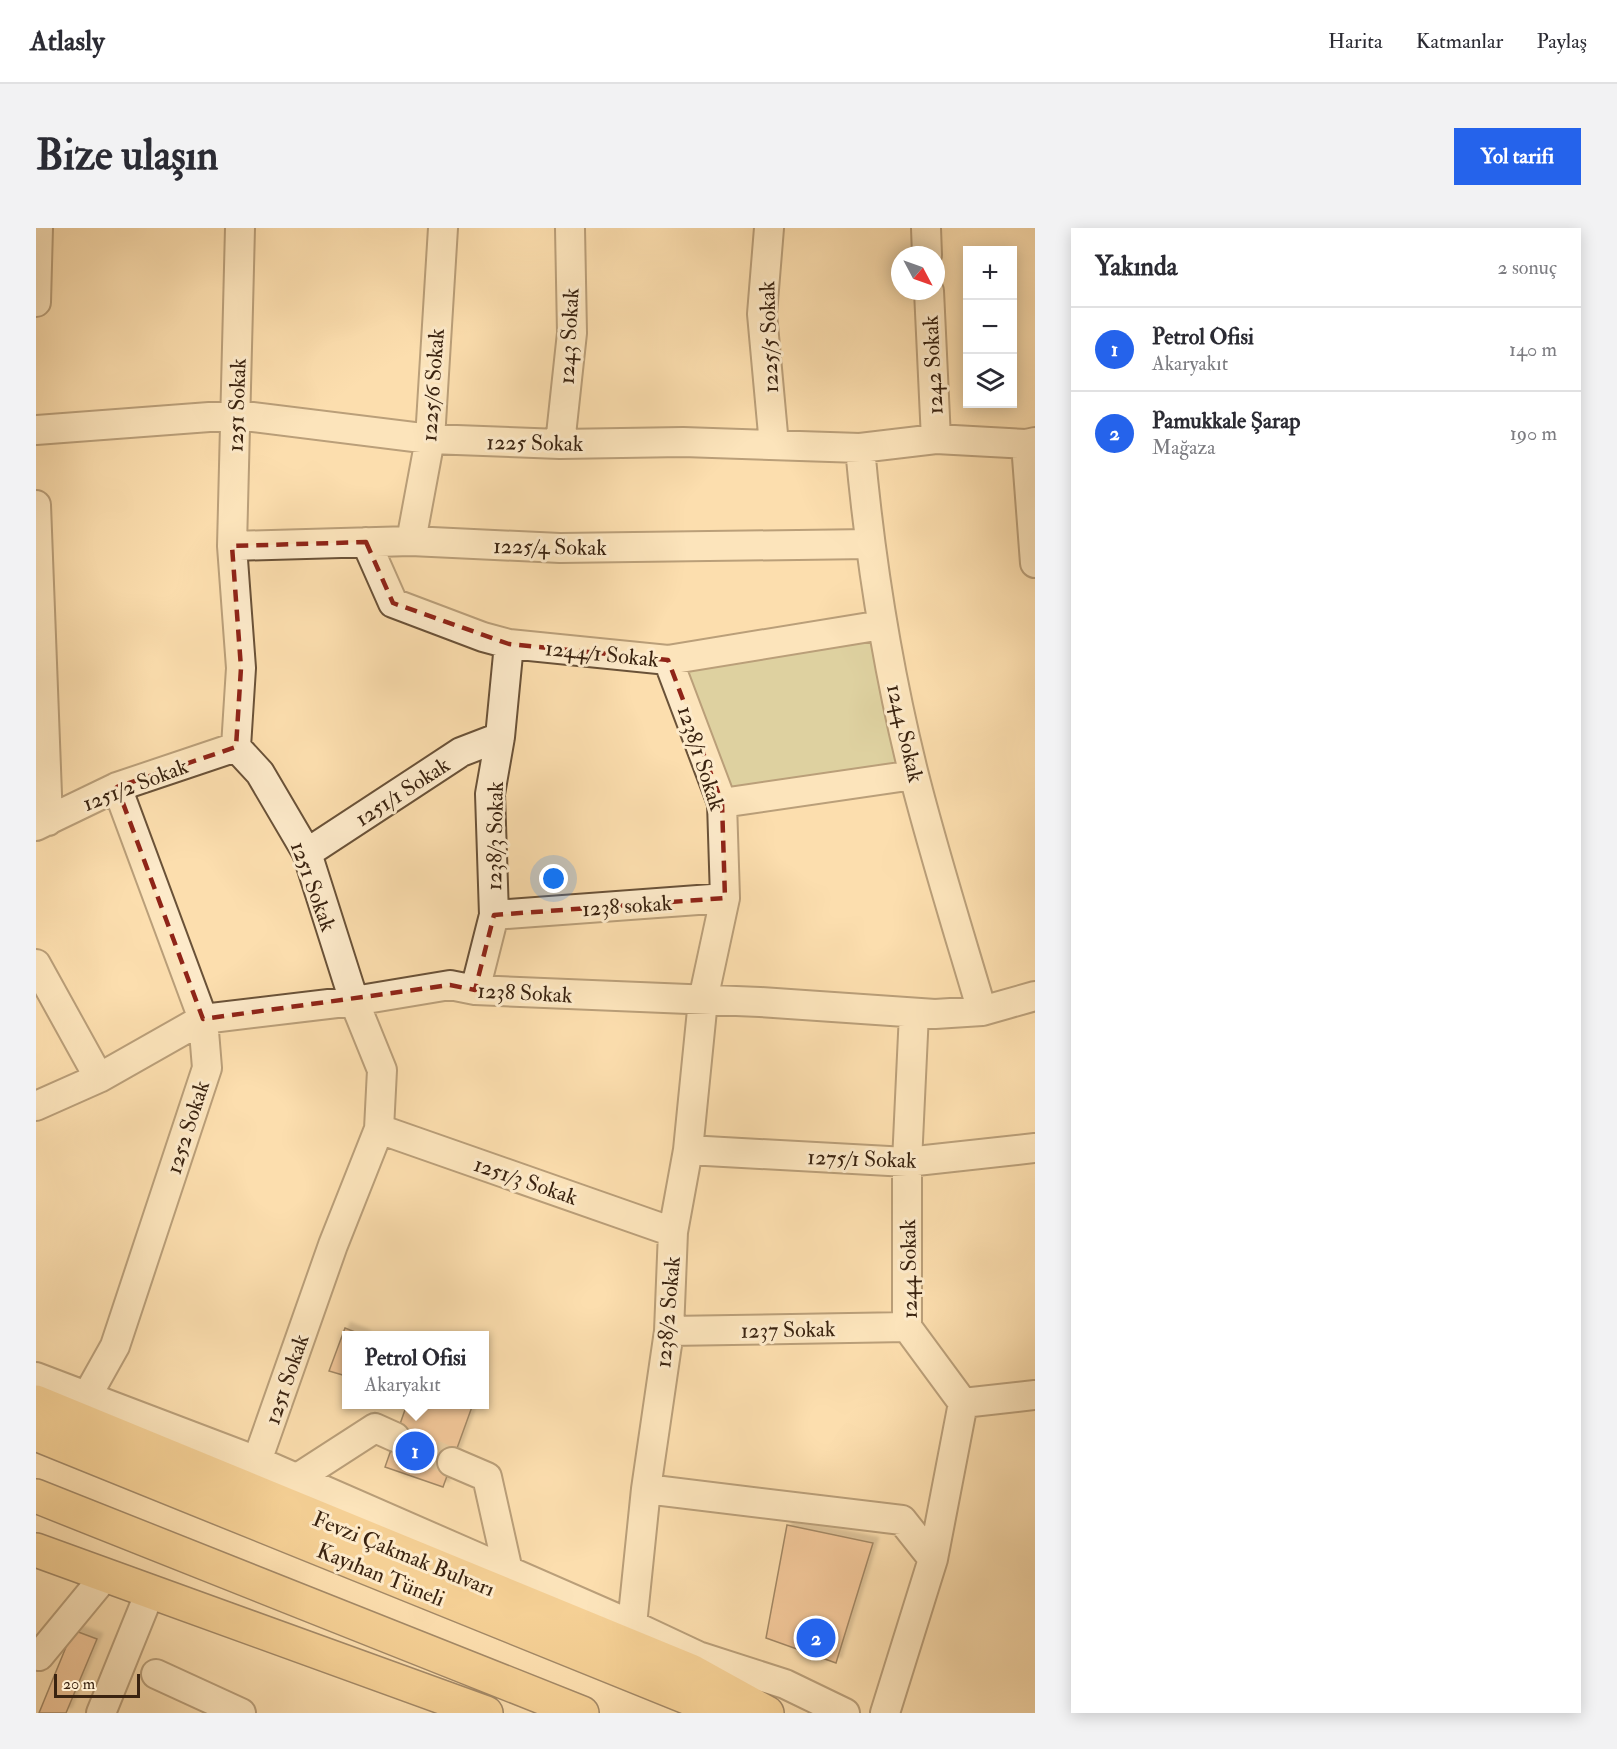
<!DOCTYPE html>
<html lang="tr">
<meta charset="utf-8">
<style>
:root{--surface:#fff;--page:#f2f2f3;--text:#2b2b33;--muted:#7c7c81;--line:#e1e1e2;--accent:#2563eb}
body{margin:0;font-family:"IM FELL Double Pica",serif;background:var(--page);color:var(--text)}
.controls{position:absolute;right:18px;top:18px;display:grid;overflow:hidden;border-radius:0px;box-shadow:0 3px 15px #0003}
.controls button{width:54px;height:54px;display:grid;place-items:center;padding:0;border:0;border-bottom:2px solid var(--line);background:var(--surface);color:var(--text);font:30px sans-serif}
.compass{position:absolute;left:855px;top:18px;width:54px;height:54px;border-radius:50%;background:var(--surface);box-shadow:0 3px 15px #0003;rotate:131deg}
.scale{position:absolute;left:18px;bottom:15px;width:86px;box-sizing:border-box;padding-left:6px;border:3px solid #3a2310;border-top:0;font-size:16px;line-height:21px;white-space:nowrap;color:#3a2310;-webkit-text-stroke:4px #fdeaca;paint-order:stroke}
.you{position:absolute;left:518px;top:651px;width:21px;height:21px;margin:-15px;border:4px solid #fff;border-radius:50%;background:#1a73e8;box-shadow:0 0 0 9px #1a73e833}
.badge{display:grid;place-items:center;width:39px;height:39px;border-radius:50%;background:var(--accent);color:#fff;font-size:20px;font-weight:700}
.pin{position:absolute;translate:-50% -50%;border:3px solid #fff;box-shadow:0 2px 6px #0006}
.popup{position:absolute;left:306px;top:1103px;width:147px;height:78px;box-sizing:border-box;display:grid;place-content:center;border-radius:0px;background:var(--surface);filter:drop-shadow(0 2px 4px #0005);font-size:20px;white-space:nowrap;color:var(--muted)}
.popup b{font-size:22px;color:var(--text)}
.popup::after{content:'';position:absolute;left:50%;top:100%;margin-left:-12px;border:12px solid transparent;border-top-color:var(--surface)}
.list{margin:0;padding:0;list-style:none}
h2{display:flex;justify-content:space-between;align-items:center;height:78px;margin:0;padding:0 24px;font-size:26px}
h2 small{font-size:20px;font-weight:400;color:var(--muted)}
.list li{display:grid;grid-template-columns:39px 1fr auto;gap:18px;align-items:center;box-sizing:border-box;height:84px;padding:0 24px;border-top:2px solid var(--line)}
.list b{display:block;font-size:22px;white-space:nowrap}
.list p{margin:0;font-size:20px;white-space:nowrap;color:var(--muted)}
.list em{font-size:20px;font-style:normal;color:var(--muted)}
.icon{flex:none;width:33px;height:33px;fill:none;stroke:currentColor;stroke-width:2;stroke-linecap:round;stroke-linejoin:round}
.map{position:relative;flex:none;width:999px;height:1485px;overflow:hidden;border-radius:0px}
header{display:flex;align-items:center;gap:36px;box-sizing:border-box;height:84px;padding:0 30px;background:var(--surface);border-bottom:2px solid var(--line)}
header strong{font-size:28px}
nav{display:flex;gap:33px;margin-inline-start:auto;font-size:21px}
.intro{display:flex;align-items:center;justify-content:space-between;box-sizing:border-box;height:144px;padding:0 36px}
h1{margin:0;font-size:42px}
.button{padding:15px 27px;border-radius:0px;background:var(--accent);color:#fff;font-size:21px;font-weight:700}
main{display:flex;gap:36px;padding:0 36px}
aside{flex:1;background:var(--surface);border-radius:0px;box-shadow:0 3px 15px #0003}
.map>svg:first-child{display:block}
.green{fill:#bbc28e;stroke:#7a724f;stroke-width:1.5}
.building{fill:#ecaf83;stroke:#3a2310;stroke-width:1.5;filter:url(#shadow)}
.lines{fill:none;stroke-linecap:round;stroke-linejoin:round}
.minor-tunnel{stroke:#d5b98e;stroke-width:28;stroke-dasharray:28 14;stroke-linecap:butt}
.minor-casing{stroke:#6a5238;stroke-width:32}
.major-casing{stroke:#3a2310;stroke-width:36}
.minor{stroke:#fdeaca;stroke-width:28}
.major{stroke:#eebf77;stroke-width:33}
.marked{fill:none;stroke:#8f2418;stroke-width:4.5;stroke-dasharray:12 8;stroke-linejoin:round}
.labels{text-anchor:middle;stroke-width:6;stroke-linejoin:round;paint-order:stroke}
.street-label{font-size:22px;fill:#3a2310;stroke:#fdeaca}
</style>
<header>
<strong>Atlasly</strong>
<nav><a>Harita</a><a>Katmanlar</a><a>Paylaş</a></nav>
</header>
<div class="intro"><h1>Bize ulaşın</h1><a class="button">Yol tarifi</a></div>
<main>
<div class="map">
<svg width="999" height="1485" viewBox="0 0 999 1485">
<defs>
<filter id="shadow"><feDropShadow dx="5.5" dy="-5.5" stdDeviation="1.5" flood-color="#0004"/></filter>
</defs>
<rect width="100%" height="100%" fill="#fcdeae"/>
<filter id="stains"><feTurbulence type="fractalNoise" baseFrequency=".00333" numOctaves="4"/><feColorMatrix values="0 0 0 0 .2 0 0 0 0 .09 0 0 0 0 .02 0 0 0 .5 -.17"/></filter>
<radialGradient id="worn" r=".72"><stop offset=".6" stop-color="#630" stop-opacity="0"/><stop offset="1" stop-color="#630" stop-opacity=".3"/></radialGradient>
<path class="green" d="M846,397L878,547L686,575L632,432Z"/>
<path class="building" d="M309,1100L329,1108H310V1148L293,1143Z
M371,1176H437L407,1259L349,1239Z
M751,1297L837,1315L800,1435L730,1410Z
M37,1402L61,1411L30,1485H3Z"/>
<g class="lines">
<path class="minor-tunnel" d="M359,1209L416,1234"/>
<g class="minor-casing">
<path id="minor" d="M204,0L196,318L205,440L200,519L224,545L271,625L318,773L346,842L343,901L297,1017L221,1233
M733,0L726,86L738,217
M890,0L891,27
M893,63L900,211
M0,74L2,0
M0,202L200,187L394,211L524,216L647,214L824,220L900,211L990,216L999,214
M524,216L536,105L534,0
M990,216L999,335
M824,220C834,330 851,439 878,547C898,626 923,705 946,783
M0,277L12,593
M375,313L394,211L407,0
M330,314L357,375L447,409L473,416L632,432L846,397
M196,318L375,313L524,320L833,316
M686,575L878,547
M0,598L81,559L200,519
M271,625L425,524L464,509
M458,687L689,670
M0,736L63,850
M439,762L458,687L454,566L464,509L473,416
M0,878L63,850L167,791L318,773L414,757L439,762L724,774L899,786L946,783L999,768
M343,901L637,1004
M652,922L871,934L999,920
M633,1103L871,1099
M0,1149L221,1233L596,1397L662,1428L749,1456L809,1485
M51,1168L79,1118L171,840L167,791L81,559
M927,1175L999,1167
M416,1234L451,1249L472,1343
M260,1251L339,1200L359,1209
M610,1261L866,1292L897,1331
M596,1397L610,1261L633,1103L637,1004L652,922L667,772L689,670L686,575L632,432
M0,1427L3,1428L69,1348
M120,1446L205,1485
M65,1485L114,1364
M849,1485L897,1331L927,1175L871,1099V934L878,785"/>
</g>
<g class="major-casing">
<path id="major" d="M0,1174L655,1443L731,1485
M0,1206L690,1485
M0,1268L546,1485
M0,1322L450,1485"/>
</g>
<use href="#minor" class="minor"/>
<use href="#major" class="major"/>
</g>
<path d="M0 0H999V1485H0ZM330,314L357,375L473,416L632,432L686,575L689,670L458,687L439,762L414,757L167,791L81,559L200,519L205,440L196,318Z" fill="#fcdeae" fill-opacity=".55" fill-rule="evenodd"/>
<path class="marked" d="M330,314L357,375L473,416L632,432L686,575L689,670L458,687L439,762L414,757L167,791L81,559L200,519L205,440L196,318Z"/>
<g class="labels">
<g class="street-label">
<text transform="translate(532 108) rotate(-87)" y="8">1243 Sokak</text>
<text transform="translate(732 109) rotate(-92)" y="8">1225/5 Sokak</text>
<text transform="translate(896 137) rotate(-93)" y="8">1242 Sokak</text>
<text transform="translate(396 157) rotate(-86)" y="8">1225/6 Sokak</text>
<text transform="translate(200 177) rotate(-88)" y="8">1251 Sokak</text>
<text transform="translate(499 214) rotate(1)" y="8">1225 Sokak</text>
<text transform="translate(514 318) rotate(1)" y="8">1225/4 Sokak</text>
<text transform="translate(566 425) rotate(6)" y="8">1244/1 Sokak</text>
<text transform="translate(870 505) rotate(77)" y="8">1244 Sokak</text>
<text transform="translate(666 530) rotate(72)" y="8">1238/1 Sokak</text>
<text transform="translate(99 556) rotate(-21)" y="8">1251/2 Sokak</text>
<text transform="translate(366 563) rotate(-33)" y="8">1251/1 Sokak</text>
<text transform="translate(458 608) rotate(-89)" y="8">1238/3 Sokak</text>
<text transform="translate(278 658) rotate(70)" y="8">1251 Sokak</text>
<text transform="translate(591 677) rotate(-4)" y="8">1238 sokak</text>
<text transform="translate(489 764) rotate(3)" y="8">1238 Sokak</text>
<text transform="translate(151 899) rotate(-72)" y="8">1252 Sokak</text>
<text transform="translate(826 930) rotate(2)" y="8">1275/1 Sokak</text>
<text transform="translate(490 952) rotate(19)" y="8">1251/3 Sokak</text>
<text transform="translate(872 1041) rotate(-91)" y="8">1244 Sokak</text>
<text transform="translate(631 1084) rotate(-85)" y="8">1238/2 Sokak</text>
<text transform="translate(752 1101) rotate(-1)" y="8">1237 Sokak</text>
<text transform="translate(250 1151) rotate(-71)" y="8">1251 Sokak</text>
<text transform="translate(368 1325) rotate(22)" y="8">Fevzi Çakmak Bulvarı</text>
<text transform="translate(345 1346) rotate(22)" y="8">Kayıhan Tüneli</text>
</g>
</g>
<rect width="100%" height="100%" filter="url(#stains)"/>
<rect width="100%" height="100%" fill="url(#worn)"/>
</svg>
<div class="controls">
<button>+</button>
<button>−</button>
<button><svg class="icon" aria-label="layers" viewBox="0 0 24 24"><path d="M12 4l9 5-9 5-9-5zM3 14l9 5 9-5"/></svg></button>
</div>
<svg class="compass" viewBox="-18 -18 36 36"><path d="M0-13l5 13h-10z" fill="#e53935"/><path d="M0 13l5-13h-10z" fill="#7c7c81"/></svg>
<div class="scale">20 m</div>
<div class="you"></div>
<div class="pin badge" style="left:379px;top:1223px">1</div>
<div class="popup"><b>Petrol Ofisi</b>Akaryakıt</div>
<div class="pin badge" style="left:780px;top:1410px">2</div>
</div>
<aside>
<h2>Yakında<small>2 sonuç</small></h2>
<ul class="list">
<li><span class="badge">1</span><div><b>Petrol Ofisi</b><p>Akaryakıt</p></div><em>140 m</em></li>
<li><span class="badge">2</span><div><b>Pamukkale Şarap</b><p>Mağaza</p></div><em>190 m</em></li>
</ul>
</aside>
</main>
